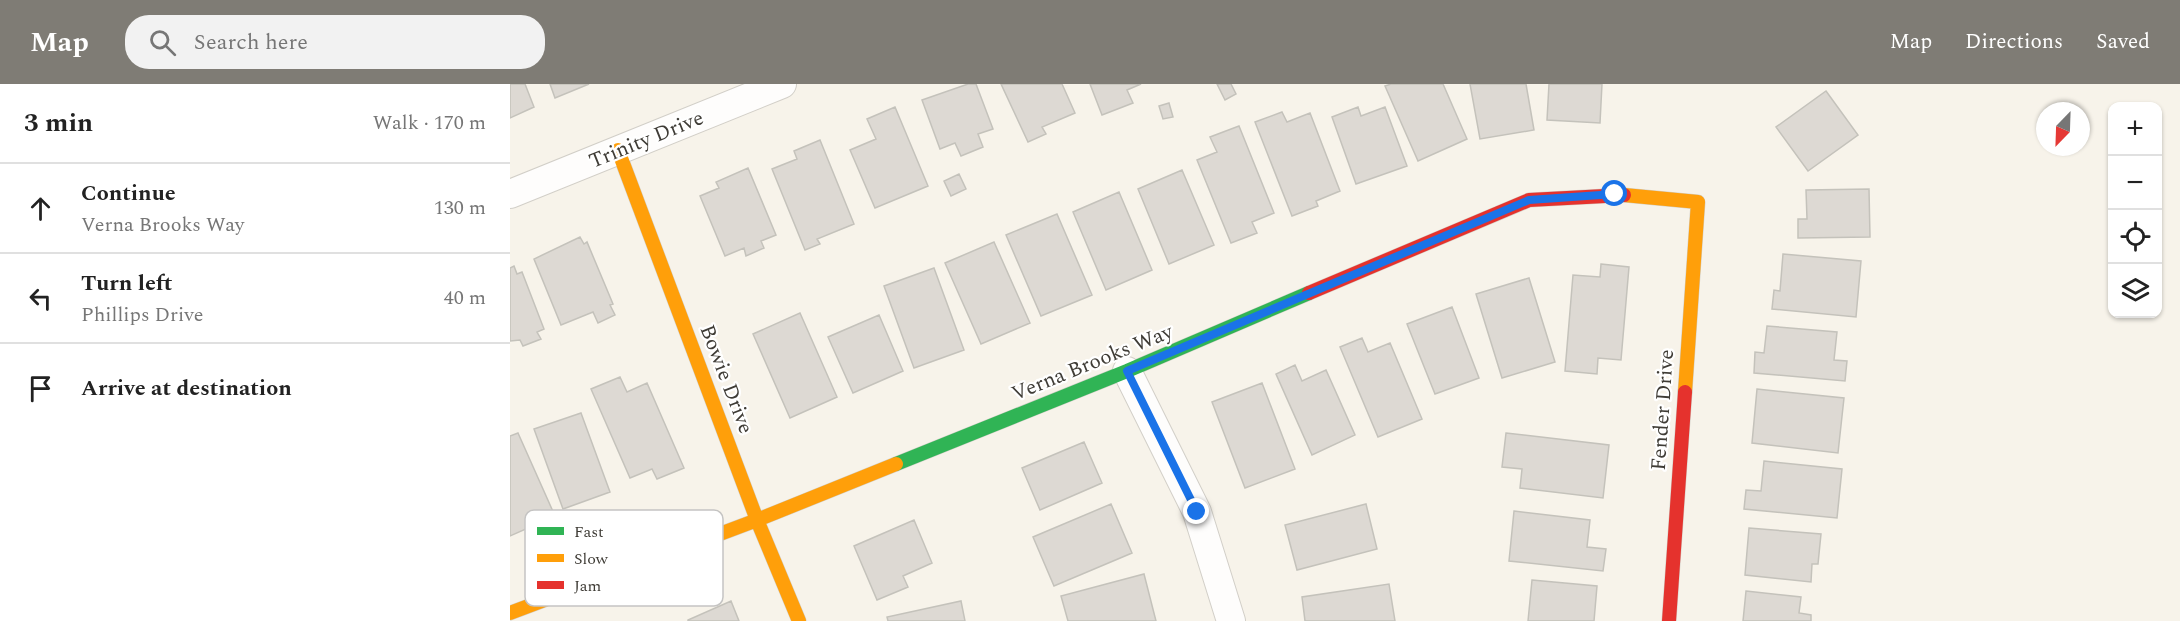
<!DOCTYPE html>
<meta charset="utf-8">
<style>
:root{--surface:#fff;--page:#f2f2f2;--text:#222;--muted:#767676;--line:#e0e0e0;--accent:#7f7c75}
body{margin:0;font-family:Spectral,serif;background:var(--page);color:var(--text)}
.controls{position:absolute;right:18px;top:18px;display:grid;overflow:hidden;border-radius:12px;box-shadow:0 2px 4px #0004}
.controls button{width:54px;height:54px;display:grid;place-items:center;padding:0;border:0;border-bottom:2px solid var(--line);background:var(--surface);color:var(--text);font:30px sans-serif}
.compass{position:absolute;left:1526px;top:18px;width:54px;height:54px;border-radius:50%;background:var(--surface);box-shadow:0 2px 4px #0004;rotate:203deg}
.stop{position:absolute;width:18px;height:18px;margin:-14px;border:4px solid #1a73e8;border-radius:50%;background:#fff}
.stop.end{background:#1a73e8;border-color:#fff;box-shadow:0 2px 6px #0008}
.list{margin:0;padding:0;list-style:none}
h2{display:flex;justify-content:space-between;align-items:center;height:78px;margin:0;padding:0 24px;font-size:26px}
h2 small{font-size:20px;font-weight:400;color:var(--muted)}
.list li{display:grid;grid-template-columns:39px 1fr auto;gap:18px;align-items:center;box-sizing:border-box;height:90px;padding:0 24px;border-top:2px solid var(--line)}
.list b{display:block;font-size:22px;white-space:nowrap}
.list p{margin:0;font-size:20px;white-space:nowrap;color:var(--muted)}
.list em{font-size:20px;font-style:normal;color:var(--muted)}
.icon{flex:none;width:33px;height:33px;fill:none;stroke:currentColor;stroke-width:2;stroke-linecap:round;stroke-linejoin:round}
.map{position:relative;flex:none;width:1670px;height:537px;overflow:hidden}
header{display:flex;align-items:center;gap:36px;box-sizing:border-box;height:84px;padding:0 30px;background:var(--accent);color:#fff}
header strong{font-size:28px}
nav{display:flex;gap:33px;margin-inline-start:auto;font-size:21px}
.search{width:420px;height:54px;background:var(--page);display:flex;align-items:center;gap:15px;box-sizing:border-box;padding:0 21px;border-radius:24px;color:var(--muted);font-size:22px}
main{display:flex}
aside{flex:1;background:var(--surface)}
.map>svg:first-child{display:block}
.building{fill:#ddd9d3;stroke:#c4c2bb;stroke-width:1.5}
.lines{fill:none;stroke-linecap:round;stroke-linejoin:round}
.street-casing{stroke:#d2cfc8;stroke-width:30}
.fast-casing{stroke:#d2cfc8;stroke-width:15}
.slow-casing{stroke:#d2cfc8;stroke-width:15}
.jam-casing{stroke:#d2cfc8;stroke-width:15}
.street{stroke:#fefdfc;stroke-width:28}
.fast{stroke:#30b455;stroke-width:14}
.slow{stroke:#ff9f0a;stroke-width:14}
.jam{stroke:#e5322d;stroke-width:14}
.route{stroke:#1a73e8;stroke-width:8}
.labels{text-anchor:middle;stroke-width:4.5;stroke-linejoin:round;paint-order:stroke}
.street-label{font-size:21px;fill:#3f3c36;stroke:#fff}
.key{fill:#fff;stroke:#c5c4c3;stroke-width:1.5}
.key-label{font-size:16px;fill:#3f3c36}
</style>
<header>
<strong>Map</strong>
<div class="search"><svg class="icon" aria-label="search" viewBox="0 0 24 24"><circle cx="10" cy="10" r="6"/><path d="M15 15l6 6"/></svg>Search here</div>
<nav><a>Map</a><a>Directions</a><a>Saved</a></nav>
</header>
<main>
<aside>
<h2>3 min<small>Walk · 170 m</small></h2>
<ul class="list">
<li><svg class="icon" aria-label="ahead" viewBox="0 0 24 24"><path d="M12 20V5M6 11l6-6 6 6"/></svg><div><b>Continue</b><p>Verna Brooks Way</p></div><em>130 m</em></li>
<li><svg class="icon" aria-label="left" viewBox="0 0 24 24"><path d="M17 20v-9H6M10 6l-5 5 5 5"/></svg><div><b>Turn left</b><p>Phillips Drive</p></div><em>40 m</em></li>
<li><svg class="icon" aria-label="arrive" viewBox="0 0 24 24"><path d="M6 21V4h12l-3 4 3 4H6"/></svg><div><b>Arrive at destination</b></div></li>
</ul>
</aside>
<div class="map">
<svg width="1670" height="537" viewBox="0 0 1670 537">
<rect width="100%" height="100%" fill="#f7f3ea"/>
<path class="building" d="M0,0H15L24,23L0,34Z
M40,0H79L45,14Z
M458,0H466L483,45L468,50L473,63L451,72L445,59L430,65L412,16Z
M491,0H552L565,29L532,43L536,50L518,58Z
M580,0H631L617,6L623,19L592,31Z
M707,0H721L726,10L715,16Z
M881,0H933L957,55L908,77L875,2Z
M960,0H1016L1024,46L970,55Z
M1039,0H1092L1090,39L1037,36Z
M1316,7L1348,51L1298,87L1266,43Z
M659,19L663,33L653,35L649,22Z
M385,23L418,102L365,124L340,66L366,55L357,35Z
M848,23L851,32L875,23L897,82L846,100L822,33Z
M772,28L777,38L800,29L830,107L806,117L808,122L782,132L745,38Z
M729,42L764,129L742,138L747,149L721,159L687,76L707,68L700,53Z
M310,56L344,140L307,155L310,160L295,166L262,85L287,75L284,67Z
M238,84L266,151L251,157L254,164L236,172L234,164L215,172L190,112L209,104L206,98Z
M672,86L704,161L659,180L628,105Z
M449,90L456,105L441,112L434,97Z
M1359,105L1360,153L1288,154V135H1297L1296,106Z
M609,108L642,186L596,206L563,128Z
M547,130L582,211L531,232L496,151Z
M70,153L74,160L77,158L103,220L100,221L105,231L88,239L83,228L51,241L24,175Z
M484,158L520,239L471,260L435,179Z
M1273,170L1351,177L1346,233L1262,225L1264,206L1270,207Z
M1091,180L1119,183L1111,276L1088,274L1087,290L1055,287L1063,191L1090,193Z
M4,182L7,190L12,188L34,245L27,248L31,255L13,262L10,256L0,257V184Z
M424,184L454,266L404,284L374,202Z
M1019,194L1045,278L992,294L966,210Z
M942,223L969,294L925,310L897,240Z
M290,229L327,313L280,334L243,250Z
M369,231L393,287L343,309L318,253Z
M1257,242L1327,248L1324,276L1337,277L1335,297L1244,289L1245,268L1254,269Z
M852,254L858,268L880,259L912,335L868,353L830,263Z
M785,281L792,297L816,286L845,351L802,371L766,290Z
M110,293L117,308L137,299L174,384L147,395L142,385L120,394L81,305Z
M752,299L785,385L735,404L702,318Z
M1247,305L1334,314L1328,369L1242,359Z
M71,329L100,408L53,425L24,345Z
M8,349L45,432L0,452V352Z
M996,349L1099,361L1093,414L1010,404L1012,385L992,383Z
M574,358L592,399L530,426L512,384Z
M1254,377L1332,385L1327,434L1234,425L1236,406L1251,407Z
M601,420L622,469L544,502L523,453Z
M856,420L867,465L787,486L775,441Z
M1004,427L1080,436L1077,463L1096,465L1093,487L999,477Z
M404,436L422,479L393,492L398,503L367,516L344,462Z
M1239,444L1311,450L1308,480H1302L1301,498L1235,491Z
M634,490L646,537H558L551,512Z
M1022,496L1087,502L1084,537H1018Z
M879,500L885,537H795L792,513Z
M1236,507L1291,513L1289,529L1301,531V537H1233Z
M221,517L229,537H178V536Z
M451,517L455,537H378L377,533Z"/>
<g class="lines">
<g class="street-casing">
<path id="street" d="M0,110L272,0
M617,287L687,428L721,537"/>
</g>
<g class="fast-casing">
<path id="fast" d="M386,380L617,287L799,209"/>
</g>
<g class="slow-casing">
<path id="slow" d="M108,66L247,436L289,537
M1114,111L1188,118L1175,308
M0,529L247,436L386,380"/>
</g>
<g class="jam-casing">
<path id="jam" d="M799,209L1019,116L1114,111
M1159,537L1175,308"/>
</g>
<use href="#street" class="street"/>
<use href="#fast" class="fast"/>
<use href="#slow" class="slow"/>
<use href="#jam" class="jam"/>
</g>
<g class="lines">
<path class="route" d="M687,428L617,287L1019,116L1105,110"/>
</g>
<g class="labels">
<g class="street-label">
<text transform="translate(136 55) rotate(-22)" y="7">Trinity Drive</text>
<text transform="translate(582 278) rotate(-22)" y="7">Verna Brooks Way</text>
<text transform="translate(217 295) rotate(69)" y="7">Bowie Drive</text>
<text transform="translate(1152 326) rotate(-86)" y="7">Fender Drive</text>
</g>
</g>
<rect x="15" y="426" width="198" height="96" rx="9" class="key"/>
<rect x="27" y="443" width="27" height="8" fill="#30b455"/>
<rect x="27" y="470" width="27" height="8" fill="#ff9f0a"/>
<rect x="27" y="497" width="27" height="8" fill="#e5322d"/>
<g class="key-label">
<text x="64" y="453">Fast</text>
<text x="64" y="480">Slow</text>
<text x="64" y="507">Jam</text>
</g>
</svg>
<div class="controls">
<button>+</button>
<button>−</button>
<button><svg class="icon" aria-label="locate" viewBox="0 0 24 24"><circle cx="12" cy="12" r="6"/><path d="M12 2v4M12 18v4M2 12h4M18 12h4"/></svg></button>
<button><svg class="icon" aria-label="layers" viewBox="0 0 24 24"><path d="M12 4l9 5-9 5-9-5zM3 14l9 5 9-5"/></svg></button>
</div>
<svg class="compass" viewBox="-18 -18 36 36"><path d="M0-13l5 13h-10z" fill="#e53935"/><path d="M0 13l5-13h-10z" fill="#767676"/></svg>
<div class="stop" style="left:1105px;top:110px"></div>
<div class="stop end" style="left:687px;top:428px"></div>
</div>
</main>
